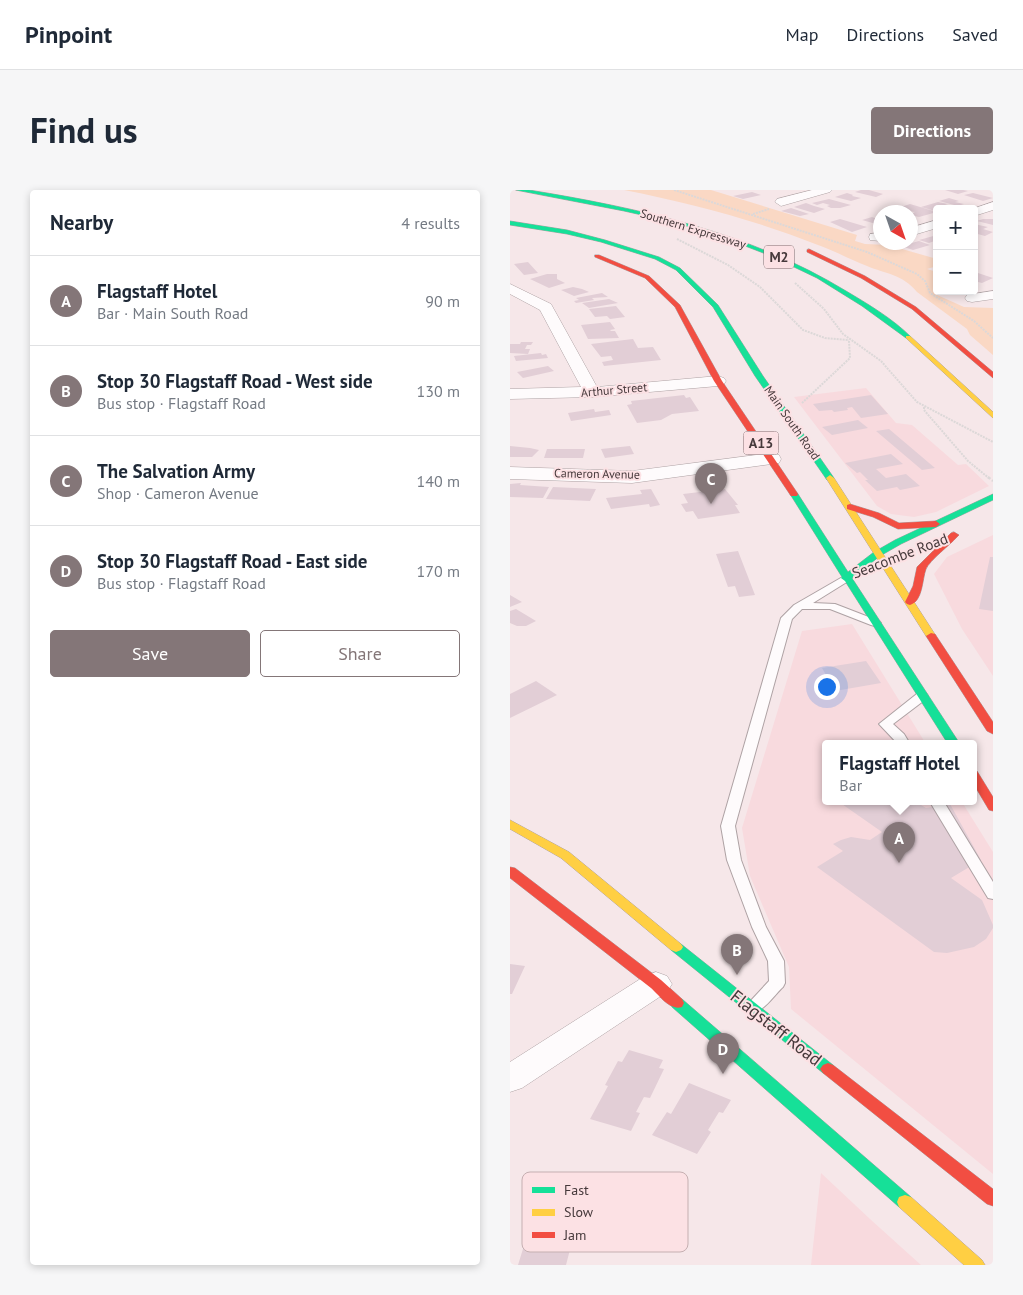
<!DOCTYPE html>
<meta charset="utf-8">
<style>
:root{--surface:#fff;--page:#f6f6f7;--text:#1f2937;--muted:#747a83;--line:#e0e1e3;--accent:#847678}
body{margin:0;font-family:"PT Sans",sans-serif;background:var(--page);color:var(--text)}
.controls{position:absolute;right:15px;top:15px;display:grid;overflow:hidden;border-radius:5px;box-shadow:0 2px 8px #0003}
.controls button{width:45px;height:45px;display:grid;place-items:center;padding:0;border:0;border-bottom:1px solid var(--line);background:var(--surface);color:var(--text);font:25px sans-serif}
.compass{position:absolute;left:363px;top:15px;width:45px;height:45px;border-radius:50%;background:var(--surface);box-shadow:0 2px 8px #0003;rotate:140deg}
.you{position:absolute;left:316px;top:496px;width:18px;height:18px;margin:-12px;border:4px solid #fff;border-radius:50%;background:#1a73e8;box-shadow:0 0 0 8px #1a73e833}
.badge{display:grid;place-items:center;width:32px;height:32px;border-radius:50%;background:var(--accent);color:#fff;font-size:16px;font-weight:700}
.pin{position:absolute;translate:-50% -41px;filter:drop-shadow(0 1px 2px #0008)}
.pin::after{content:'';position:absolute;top:26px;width:18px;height:15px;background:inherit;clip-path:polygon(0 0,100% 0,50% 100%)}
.popup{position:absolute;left:312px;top:550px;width:155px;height:65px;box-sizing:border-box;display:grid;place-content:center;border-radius:5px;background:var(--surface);filter:drop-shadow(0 1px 4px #0005);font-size:16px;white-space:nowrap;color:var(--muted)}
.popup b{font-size:19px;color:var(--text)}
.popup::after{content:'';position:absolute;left:50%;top:100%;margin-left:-10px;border:10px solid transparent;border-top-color:var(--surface)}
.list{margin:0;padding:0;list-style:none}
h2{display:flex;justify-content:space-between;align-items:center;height:65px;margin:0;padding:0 20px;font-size:21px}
h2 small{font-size:16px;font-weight:400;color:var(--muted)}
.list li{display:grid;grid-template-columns:32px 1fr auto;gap:15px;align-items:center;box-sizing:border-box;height:90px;padding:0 20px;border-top:1px solid var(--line)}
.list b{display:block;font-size:19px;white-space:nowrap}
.list p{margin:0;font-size:16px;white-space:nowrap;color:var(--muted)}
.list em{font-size:16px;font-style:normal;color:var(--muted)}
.actions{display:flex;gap:10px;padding:15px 20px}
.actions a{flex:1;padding:11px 0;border:1px solid var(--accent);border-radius:5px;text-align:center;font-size:18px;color:var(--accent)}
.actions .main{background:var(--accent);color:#fff}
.map{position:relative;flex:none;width:483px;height:1075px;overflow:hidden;border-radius:5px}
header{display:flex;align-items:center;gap:30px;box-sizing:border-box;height:70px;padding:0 25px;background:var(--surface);border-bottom:1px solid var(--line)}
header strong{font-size:24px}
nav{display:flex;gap:28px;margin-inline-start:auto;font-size:18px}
.intro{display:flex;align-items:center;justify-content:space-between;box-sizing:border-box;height:120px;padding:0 30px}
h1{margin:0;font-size:35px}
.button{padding:12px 22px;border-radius:5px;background:var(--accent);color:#fff;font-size:18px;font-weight:700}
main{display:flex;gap:30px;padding:0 30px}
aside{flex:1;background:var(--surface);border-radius:5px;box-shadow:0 2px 8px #0003}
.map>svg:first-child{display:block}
.built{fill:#f8dade}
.green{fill:#fad8c4}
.building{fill:#e2ced6}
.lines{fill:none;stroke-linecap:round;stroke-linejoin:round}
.lane-casing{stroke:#aea2a4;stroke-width:2}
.street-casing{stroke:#aea2a4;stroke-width:1}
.fast-casing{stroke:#aea2a4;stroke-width:1}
.slow-casing{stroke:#aea2a4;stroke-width:1}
.jam-casing{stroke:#aea2a4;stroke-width:1}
.path-far1{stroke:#dcd8d8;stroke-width:2;stroke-dasharray:2 1;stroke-linecap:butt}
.path{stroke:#dcd8d8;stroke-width:2.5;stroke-dasharray:3 2;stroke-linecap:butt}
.lane{fill:#fefbfc;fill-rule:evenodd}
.street{fill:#fefbfc;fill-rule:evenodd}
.fast{fill:#16e098;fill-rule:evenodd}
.slow{fill:#ffcf43;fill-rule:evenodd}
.jam{fill:#f24e42;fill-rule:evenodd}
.labels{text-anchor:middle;stroke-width:4;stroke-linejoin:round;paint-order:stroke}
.far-street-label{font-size:12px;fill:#46393b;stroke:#fce1e4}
.shield{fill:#fce1e4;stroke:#7d6b6e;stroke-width:1}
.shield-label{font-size:14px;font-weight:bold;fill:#46393b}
.street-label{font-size:15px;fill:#46393b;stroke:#fce1e4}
.near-street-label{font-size:18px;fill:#46393b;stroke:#fce1e4}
.key{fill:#fce1e4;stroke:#c5afb1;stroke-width:1}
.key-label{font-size:14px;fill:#46393b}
</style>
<header>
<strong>Pinpoint</strong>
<nav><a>Map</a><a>Directions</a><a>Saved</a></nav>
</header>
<div class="intro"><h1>Find us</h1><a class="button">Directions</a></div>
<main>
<aside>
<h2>Nearby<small>4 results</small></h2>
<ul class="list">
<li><span class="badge">A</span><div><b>Flagstaff Hotel</b><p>Bar · Main South Road</p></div><em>90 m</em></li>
<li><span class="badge">B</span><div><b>Stop 30 Flagstaff Road - West side</b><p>Bus stop · Flagstaff Road</p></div><em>130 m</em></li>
<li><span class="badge">C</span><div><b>The Salvation Army</b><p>Shop · Cameron Avenue</p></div><em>140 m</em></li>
<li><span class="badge">D</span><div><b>Stop 30 Flagstaff Road - East side</b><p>Bus stop · Flagstaff Road</p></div><em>170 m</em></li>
</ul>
<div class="actions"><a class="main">Save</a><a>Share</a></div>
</aside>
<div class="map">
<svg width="483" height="1075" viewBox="0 0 483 1075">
<rect width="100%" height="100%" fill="#f6e7e9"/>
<path class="built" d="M356,198L386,233L402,235L448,275L456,274L479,296L426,322L404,327L381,324L367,316L284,207Z
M483,345V486L452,439L424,384L437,367Z
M342,434L416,554H315V612H452L483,662V984L281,819L279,777L240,686L232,638L292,441Z
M311,983L360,1029L411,1075H301Z"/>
<path class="green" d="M114,0H201L347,45L345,51L355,54L378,55L427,69V76L417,79L427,82V101H429L425,104L454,117L483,118V165L460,145L457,139L407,102C392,84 376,84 357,76C341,70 325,61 308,55C245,30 180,13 114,0Z"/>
<path class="building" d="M351,0H359L373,4L366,7L345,2Z
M435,0H453L458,1L448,4Z
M242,2L251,5L233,9L223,6Z
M337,3L343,5L342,6L351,8L341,11L325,7Z
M463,3L483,8L473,11L454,5Z
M439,8L449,11L445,12L454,14L448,16L429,11Z
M319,9L341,15L330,18H321L317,16L320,15L313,13L307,15L302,13Z
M428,12L438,14L429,17L433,19L425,21L411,17Z
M296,13L304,16L315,19L304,23L284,17Z
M400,14L427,22L409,27L400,25L405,22L385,19Z
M281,18L299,24L290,26L271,21Z
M362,27L370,30V35L352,30Z
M330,29L357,37L342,42L320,32Z
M473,29H483V35L467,31Z
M464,34L478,37L473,39L483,42L475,46L464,43Z
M427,45V50L419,53L409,50Z
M409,51L420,55L403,60L391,56Z
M18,72L28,83L14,85L4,74Z
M468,83L483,88L472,93L464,91V85Z
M37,84H47V89L55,93L39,98L20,89Z
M63,97L72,99L79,102L64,106L51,100Z
M92,103L98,107L82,108L84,110L66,113L64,111L69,110L66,108Z
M99,109L108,113L79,118L72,113Z
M106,116L115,127L100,129L97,126L85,127L79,119Z
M100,132L105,139L100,140L101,141H105L109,148L78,149L71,135Z
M123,149L128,158L143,157L151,170L94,176L92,172L103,170L101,166L91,167L81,154Z
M11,152H23L21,155H17L15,159H20L18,164L0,163V154H10Z
M31,163L32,165L36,164L38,168L6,171L4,166Z
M38,176L44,181L13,188L7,182Z
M174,205L176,208L180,207L189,221L162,224L151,230L127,233L117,215L122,214L121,211Z
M361,205L378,224L351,228L342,217L337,218L338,220L324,222L322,220L309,221L303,214Z
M84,219L85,222L99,220L101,225L61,231L58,223Z
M348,230L358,238L322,245L312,237Z
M379,239L425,278L412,280L366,241Z
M0,256L20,258L29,260L22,267H0Z
M120,256L124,264L95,268L91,259Z
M37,259H75L73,268H34Z
M381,264L393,274L366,279L376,288L396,284L410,296L390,300L387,297L367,301L355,290H358L350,282L347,283L335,273Z
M11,293L10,295L39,297L33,308L0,307V294Z
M43,297L86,299L80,311L36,309Z
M141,299L150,315L140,317L139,314L101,319L96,308L132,304L130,300Z
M215,299L228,315H225L230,323L188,329L183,321L176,322L171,314L178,313L173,304Z
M228,361L245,405L229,407L225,396L218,397L206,364Z
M480,367H483V421L469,419Z
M0,405L12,412L0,417Z
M6,419L26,431L16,436H7L0,433V421Z
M356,471L371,493L325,501L312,478Z
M26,491L47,505L0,528V504Z
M329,612H406L416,618L440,614L471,670L441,688L472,710L483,735V738L476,749L464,757L437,763L424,762L307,677L333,661L323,654L331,650L341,647L360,650L372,642Z
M0,774L15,776L2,804H0Z
M119,860L153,870L149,878L154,879L140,908L134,907L126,922L130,923L121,941L80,929L98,896L95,895L108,871L112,872Z
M179,893L221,910L213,923L209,922L198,940L201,942L187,964L142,945L157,922L161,924Z
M25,1020L69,1025L56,1075H8Z"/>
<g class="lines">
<g class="lane-casing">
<path id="lane" d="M336,385L341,388L340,390L303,413L325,414L369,431L371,433L365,436L361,435L320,419H292L282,429L225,636L231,670L256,737L274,771L275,793L273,797C263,806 251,827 236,822L234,818L259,791L258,771L242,737L217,670L211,636L271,428L284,415Z
M412,502L416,503L418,506L416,509L383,534L394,544L400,554H388L369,534L408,503Z
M420,612H434L483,692V709L478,708Z"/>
</g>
<g class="street-casing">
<path id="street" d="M302,0H322L320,2L271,16L265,12L267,9Z
M483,12V20L464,26V19H462Z
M427,30V38L400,46V38Z
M370,43V51L360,50L359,47L360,44Z
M0,94L41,114L87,197L208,186L214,188L216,191L214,194L208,196L82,207L0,209V199L71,197L30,120L0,104Z
M483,101V109L462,112L457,111L455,108L457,105Z
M262,263L269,265L271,269L269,273L122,293L0,289V277L122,281Z
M146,782L157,786L162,794L157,802L12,898L0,902V872L135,786Z"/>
</g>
<g class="fast-casing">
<path id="fast" d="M6,0H19C129,18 239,42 336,101C358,114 383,129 401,147L396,148L352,116L307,88L261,66L212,47L163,32L114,21Z
M0,31L57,40L95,50L149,67L170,78L208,115L253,186L324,288L323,290H317L245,186L203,117L166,80L145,69L91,52L57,44L0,35Z
M284,301L288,304L338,382L364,362L385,350L483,304V310L391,354L370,366L342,388L450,554H438L335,391L331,388L332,387L280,304Z
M166,752L171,754L323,875L326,879L323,883L318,885L313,883L161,760L159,757L161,754Z
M167,808L172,809L401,1007L403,1012L401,1017L395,1019L389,1017L162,817L160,813L162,809Z"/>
</g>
<g class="slow-casing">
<path id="slow" d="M396,146H400L483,222V228L396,148Z
M320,285L324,288L426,446L425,448L421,449L416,446L316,288Z
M0,630L59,662L171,754L173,757L171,760L166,762L161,760L51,668L0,639Z
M395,1005L401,1007L472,1070L475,1075H454L389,1017L387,1012L389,1007Z"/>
</g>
<g class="jam-casing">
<path id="jam" d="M299,59L355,86L406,117L483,182V188L402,119L351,88L297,62V60Z
M85,65H89L139,86L170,115L212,191L288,304L287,306H281L204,191L165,117L135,88L85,67Z
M340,314L369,323L389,333L426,331L430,334L426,337L388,339L363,327L337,319V315Z
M444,342L449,345L447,347C440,355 420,370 416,379C412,390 413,411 400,415L397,414L395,412L403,396L407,377L441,343Z
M421,443L425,444L483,532V544L477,541L416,446Z
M463,580L467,581L483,607V621L479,620L463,593Z
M0,677L5,678L151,790L172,809L174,813L172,817C160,821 149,805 141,798L0,688Z
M318,873L323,875L483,999V1016L477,1014L313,883L310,879L313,875Z"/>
</g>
<path class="path-far1" d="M164,0L357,62L407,84L415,91L420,103L464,131L483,148
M243,24L259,19
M167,49L218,75L250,97L293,140L315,148L339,150
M285,93L314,119L333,144L371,171L407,212L483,252
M292,213L340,168L339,151
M414,217V220L458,271L480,289"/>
<path class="path" d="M478,287L483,291"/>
<use href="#lane" class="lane"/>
<use href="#street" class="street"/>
<use href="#fast" class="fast"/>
<use href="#slow" class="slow"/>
<use href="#jam" class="jam"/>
</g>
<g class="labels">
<g class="far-street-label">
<text transform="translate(183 39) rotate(17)" y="4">Southern Expressway</text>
<text transform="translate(104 200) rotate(-5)" y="4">Arthur Street</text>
<text transform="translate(282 233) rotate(55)" y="4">Main South Road</text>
<text transform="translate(87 284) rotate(1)" y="4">Cameron Avenue</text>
</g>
<g class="shield">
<rect x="254" y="55.5" width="30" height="23" rx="4"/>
<rect x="233.5" y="241.5" width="35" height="23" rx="4"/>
</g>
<g class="shield-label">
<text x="269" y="72">M2</text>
<text x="251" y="258">A13</text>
</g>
<g class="street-label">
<text transform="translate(390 366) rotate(-21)" y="5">Seacombe Road</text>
</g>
<g class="near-street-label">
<text transform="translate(266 838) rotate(38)" y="6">Flagstaff Road</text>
</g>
</g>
<rect x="12" y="982" width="166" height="80" rx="8" class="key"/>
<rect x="22" y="997" width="23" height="6" fill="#16e098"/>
<rect x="22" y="1019" width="23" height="7" fill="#ffcf43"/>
<rect x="22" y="1042" width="23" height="6" fill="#f24e42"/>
<g class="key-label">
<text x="54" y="1005">Fast</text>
<text x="54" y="1027">Slow</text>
<text x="54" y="1050">Jam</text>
</g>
</svg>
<div class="controls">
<button>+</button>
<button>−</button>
</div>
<svg class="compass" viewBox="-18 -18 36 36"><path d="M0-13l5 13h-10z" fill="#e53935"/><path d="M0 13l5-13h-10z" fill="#747a83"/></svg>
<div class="you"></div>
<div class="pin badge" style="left:389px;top:673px">A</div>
<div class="popup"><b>Flagstaff Hotel</b>Bar</div>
<div class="pin badge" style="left:227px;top:785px">B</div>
<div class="pin badge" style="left:201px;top:314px">C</div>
<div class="pin badge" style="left:213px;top:884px">D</div>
</div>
</main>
